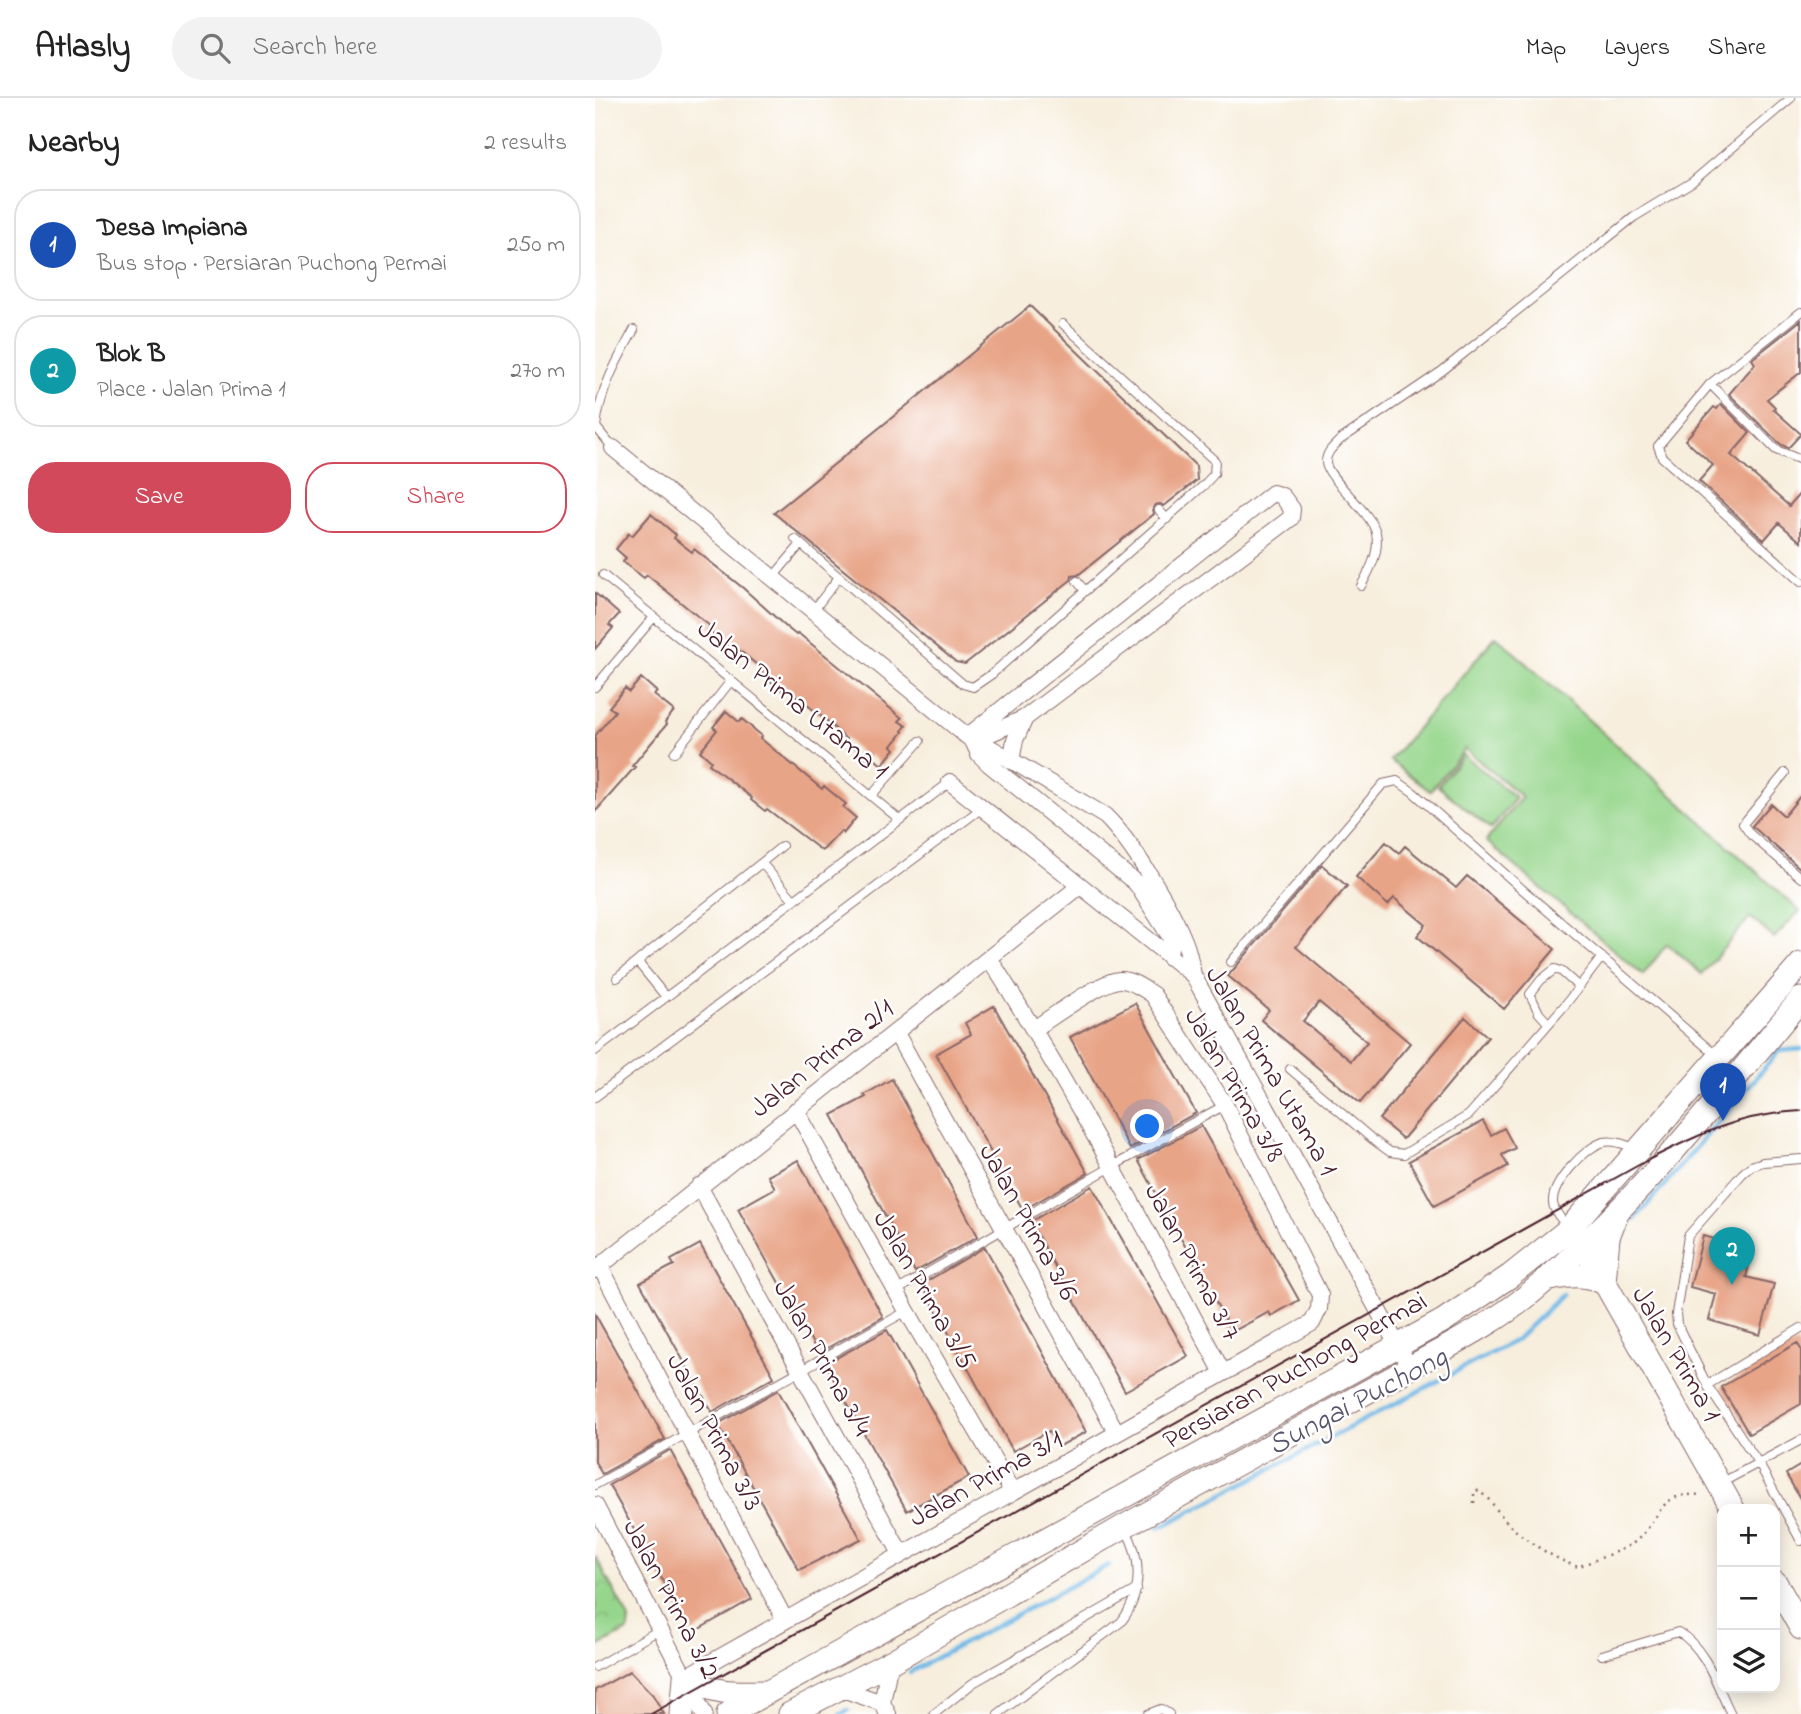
<!DOCTYPE html>
<meta charset="utf-8">
<style>
:root{--surface:#fff;--page:#f2f2f2;--text:#222;--muted:#767676;--line:#e0e0e0;--accent:#d1495b}
body{margin:0;font-family:"Indie Flower",sans-serif;background:var(--page);color:var(--text)}
.controls{position:absolute;right:21px;bottom:21px;display:grid;overflow:hidden;border-radius:14px;box-shadow:0 4px 18px #0003}
.controls button{width:63px;height:63px;display:grid;place-items:center;padding:0;border:0;border-bottom:2px solid var(--line);background:var(--surface);color:var(--text);font:35px sans-serif}
.you{position:absolute;left:553px;top:1029px;width:24px;height:24px;margin:-18px;border:5px solid #fff;border-radius:50%;background:#1a73e8;box-shadow:0 0 0 10px #1a73e833}
.badge{display:grid;place-items:center;width:46px;height:46px;border-radius:50%;background:var(--accent);color:#fff;font-size:23px;font-weight:700}
.pin{position:absolute;translate:-50% -58px;filter:drop-shadow(0 2px 4px #0008)}
.pin::after{content:'';position:absolute;top:37px;width:24px;height:21px;background:inherit;clip-path:polygon(0 0,100% 0,50% 100%)}
.list{margin:0;padding:0;list-style:none}
h2{display:flex;justify-content:space-between;align-items:center;height:91px;margin:0;padding:0 28px;font-size:30px}
h2 small{font-size:23px;font-weight:400;color:var(--muted)}
.list li{display:grid;grid-template-columns:46px 1fr auto;gap:21px;align-items:center;box-sizing:border-box;height:112px;margin:0 14px 14px;padding:0 14px;border:2px solid var(--line);border-radius:28px}
.list b{display:block;font-size:26px;white-space:nowrap}
.list p{margin:0;font-size:23px;white-space:nowrap;color:var(--muted)}
.list em{font-size:23px;font-style:normal;color:var(--muted)}
.actions{display:flex;gap:14px;padding:21px 28px}
.actions a{flex:1;padding:16px 0;border:2px solid var(--accent);border-radius:28px;text-align:center;font-size:24px;color:var(--accent)}
.actions .main{background:var(--accent);color:#fff}
.icon{flex:none;width:38px;height:38px;fill:none;stroke:currentColor;stroke-width:2;stroke-linecap:round;stroke-linejoin:round}
.map{position:relative;flex:none;width:1206px;height:1616px;overflow:hidden}
header{display:flex;align-items:center;gap:42px;box-sizing:border-box;height:98px;padding:0 35px;background:var(--surface);border-bottom:2px solid var(--line)}
header strong{font-size:33px}
nav{display:flex;gap:38px;margin-inline-start:auto;font-size:24px}
.search{width:490px;height:63px;background:var(--page);display:flex;align-items:center;gap:18px;box-sizing:border-box;padding:0 24px;border-radius:38px;color:var(--muted);font-size:26px}
main{display:flex}
aside{flex:1;background:var(--surface)}
.map>svg:first-child{display:block}
.park{fill:url(#park-crowns);stroke:#707a5c;stroke-width:2}
.pitch{fill:#96d68c;stroke:#707a5c;stroke-width:2}
.lines{fill:none;stroke-linecap:round;stroke-linejoin:round}
.stream{stroke:#6fb9e8;stroke-width:4.5}
.building{fill:#e8a487;fill-rule:evenodd}
.lane-casing{stroke:#876769;stroke-width:10}
.street-casing{stroke:#876769;stroke-width:18}
.secondary-casing{stroke:#876769;stroke-width:25}
.path{stroke:#876769;stroke-width:2.5;stroke-dasharray:2 5;stroke-linecap:butt}
.lane{stroke:#fff;stroke-width:8}
.street{stroke:#fff;stroke-width:16}
.secondary{stroke:#fff;stroke-width:23}
.tram{stroke:#4a1f2b;stroke-width:2}
.labels{text-anchor:middle;stroke-width:5;stroke-linejoin:round;paint-order:stroke}
.street-label{font-size:28px;fill:#4a1f2b;stroke:#fff}
.water-label{font-size:30px;font-style:italic;fill:#57556d;stroke:#fff}
</style>
<header>
<strong>Atlasly</strong>
<div class="search"><svg class="icon" aria-label="search" viewBox="0 0 24 24"><circle cx="10" cy="10" r="6"/><path d="M15 15l6 6"/></svg>Search here</div>
<nav><a>Map</a><a>Layers</a><a>Share</a></nav>
</header>
<main>
<aside>
<h2>Nearby<small>2 results</small></h2>
<ul class="list">
<li><span class="badge" style="background:#1a4fb4">1</span><div><b>Desa Impiana</b><p>Bus stop · Persiaran Puchong Permai</p></div><em>250 m</em></li>
<li><span class="badge" style="background:#0f9aa8">2</span><div><b>Blok B</b><p>Place · Jalan Prima 1</p></div><em>270 m</em></li>
</ul>
<div class="actions"><a class="main">Save</a><a>Share</a></div>
</aside>
<div class="map">
<svg width="1206" height="1616" viewBox="0 0 1206 1616">
<defs>
<pattern id="park-crowns" width="20" height="18" patternUnits="userSpaceOnUse" patternTransform="scale(1.75)"><rect width="20" height="18" fill="#96d68c"/><path d="M2 6a3 3 0 1 1 6 0M12 15a3 3 0 1 1 6 0" fill="none" stroke="#83b779"/></pattern>
</defs>
<rect width="100%" height="100%" fill="#fff"/>
<filter id="ink" filterUnits="userSpaceOnUse"><feTurbulence type="fractalNoise" baseFrequency=".0143" numOctaves="2"/><feDisplacementMap in="SourceGraphic" scale="14" xChannelSelector="R" yChannelSelector="G"/><feConvolveMatrix kernelMatrix="1 2 1 2 8 2 1 2 1" color-interpolation-filters="sRGB"/></filter>
<filter id="wash" filterUnits="userSpaceOnUse"><feTurbulence type="fractalNoise" baseFrequency=".00686" numOctaves="4" result="noise"/><feDisplacementMap in="SourceGraphic" scale="28" xChannelSelector="R" yChannelSelector="G"/><feGaussianBlur stdDeviation="1.57" result="paint"/><feColorMatrix in="noise" values="0 0 0 0 0 0 0 0 0 0 0 0 0 0 0 0 0 1.4 0 .05"/><feComposite in="paint" operator="in"/></filter>
<g filter="url(#wash)">
<rect width="100%" height="100%" fill="#f7eedd"/>
<path class="park" d="M0,1458L34,1521L33,1533L0,1550Z"/>
<path class="pitch" d="M901,538L1205,813L1179,840L1155,819L1107,876L1072,846L1048,877L891,743L927,699L870,651L835,693L795,662Z
M868,657L921,700L896,731L843,688Z"/>
<g class="lines">
<path class="stream" d="M1040,1121L1184,953L1206,951
M564,1430L921,1242L968,1196
M315,1574L514,1467
M245,1616L253,1612"/>
</g>
<g id="blocks">
<path class="building" d="M435,208L601,368L602,382L569,408L565,406L560,407L558,411L559,416L483,477L477,478L476,482L370,566L361,564L179,415Z
M1206,222V274L1172,301L1180,309L1178,311L1206,336L1193,350L1185,346L1134,296L1160,266L1157,261Z
M1126,306L1155,335L1136,357L1194,408L1206,394V444L1184,425L1169,442L1104,383L1118,367L1090,342L1119,309L1122,311Z
M56,416L81,437L79,440L97,454L99,451L148,490L190,528L201,537L203,535L307,620L304,623L311,628L307,633L308,634L297,648L300,651L287,667L275,657L272,661L232,623L189,588L186,592L166,575L168,572L137,546L134,549L113,532L116,529L52,477L49,480L28,464L31,460L21,451L34,435L37,438Z
M0,495L24,516L14,527L18,530L0,551Z
M46,580L62,594L59,597L79,613L70,624L72,626L37,668L40,669L0,714V638L20,613L14,609L30,590L34,594Z
M131,613L144,624L147,621L167,638L165,640L227,691L229,688L251,706L248,709L261,720L248,736L246,733L227,753L172,711L170,713L156,702L157,700L114,666L116,663L105,653L122,632L118,629Z
M1206,697V771L1157,728L1176,706L1189,718Z
M791,744L804,755L810,748L861,790L872,778L960,851L909,911L822,838L831,827L799,800L793,807L761,779Z
M727,767L752,788L701,849L815,945L765,1005L666,922L674,912L633,878ZM724,904L772,944L756,963L708,923Z
M540,905L601,1015L535,1051L475,939Z
M399,908L493,1075L428,1112L341,956L376,936L370,925Z
M870,919L893,939L808,1041L784,1021Z
M297,981L383,1138L320,1174L237,1017L271,999L269,997Z
M888,1023L896,1037L909,1030L920,1050L907,1057L913,1068L839,1108L814,1063Z
M606,1028L704,1202L676,1218L674,1214L637,1234L543,1062Z
M203,1062L288,1219L223,1255L143,1111L180,1090L173,1078Z
M497,1088L593,1258L530,1293L435,1124Z
M1108,1138L1158,1151L1151,1179L1179,1186L1165,1237L1114,1222L1121,1196L1095,1189Z
M105,1146L179,1279L117,1314L45,1185L79,1167L76,1162Z
M390,1149L491,1334L463,1349L454,1333L418,1353L327,1186Z
M0,1216L70,1341L7,1376L0,1364Z
M292,1232L374,1379L312,1413L230,1266Z
M1202,1245L1206,1251V1306L1154,1336L1126,1289Z
M183,1292L266,1441L204,1472L123,1326Z
M75,1352L157,1501L97,1535L14,1387Z
M1206,1367V1402L1191,1376Z
M35,1573L58,1597L69,1616H0V1592Z"/>
</g>
</g>
<g filter="url(#ink)">
<use href="#blocks" fill-opacity="0" stroke="#876769" stroke-width="2"/>
<g class="lines">
<g class="lane-casing">
<path id="lane" d="M1206,214L1115,286L1063,348L1067,359L1206,484
M1115,286L1181,352L1206,362
M18,350L1,329C5,292 21,264 39,232
M564,412L572,421
M200,441L244,479
M8,477L305,722
M178,479L206,446
M482,483L490,493
M766,488C775,472 785,454 781,435C777,414 730,379 731,364C731,354 739,348 745,342L847,273L1039,119L1097,84L1196,0
M218,513L244,479L368,586L378,589L397,576L609,387L619,376L620,363L468,226
M0,589L59,519
M79,655L135,584
M1190,675L1148,726L1155,736L1206,780
M276,698L325,643
M165,766L187,748
M636,864L788,686L802,683L818,694L927,791L1122,958
M22,880L44,862
M71,899L45,867L44,862L165,766L170,769L199,802
M953,925L944,915L935,896L946,882L960,871L966,873L984,889
M0,953L355,684
M695,971L777,1041L795,1054L809,1056L874,1017L970,907L1007,859
M0,999L387,710
M1206,1061L1168,1064L1156,1068L1147,1076L1093,1138L1081,1216L1082,1226L1112,1287L1164,1366L1206,1443
M972,1128C967,1122 959,1114 958,1105C956,1086 991,1048 1009,1044C1020,1042 1031,1047 1041,1051
M301,1193L518,1068L630,1007
M1112,1287L1206,1230
M1126,1385L1206,1342
M0,1387L312,1213
M1007,1557L1083,1534C1111,1550 1122,1588 1136,1616
M0,1569L64,1532
M339,1616L378,1585L542,1491
M403,1616L526,1524C547,1497 548,1460 530,1431
M553,1616L566,1611L574,1616"/>
</g>
<g class="street-casing">
<path id="street" d="M18,350L378,643L394,649L510,718C537,744 576,809 590,845C594,855 596,867 598,877
M370,637L378,634L678,395L687,398L697,411L696,420L430,620L420,642L416,663
M378,643L384,656L394,666L541,785L576,840L574,859
M378,643L430,620
M355,684L598,877L815,1270
M394,860C480,994 553,1135 628,1275
M301,935L522,1335
M201,1012L312,1213L417,1393
M104,1088L306,1456
M5,1168L190,1522
M0,1172L485,788
M0,1407L109,1616
M90,1579L717,1225L724,1211L725,1197L630,1007L558,897C549,891 536,881 524,882C506,883 456,920 439,931
M241,1593H253L287,1605L293,1616
M287,1605L293,1574L299,1562"/>
</g>
<g class="secondary-casing">
<path id="secondary" d="M979,1136L988,1146L1138,1411
M950,1182C972,1178 989,1174 1009,1185
M1009,1185L1013,1139L1021,1118
M1180,1484L1206,1530
M87,1616L90,1579C118,1596 138,1595 170,1594
M133,1616L848,1223L915,1178L974,1131L1206,866
M195,1616L299,1562L528,1429L815,1270C853,1248 898,1226 932,1198C1036,1112 1120,1004 1206,901"/>
</g>
<path class="path" d="M879,1405V1395L882,1392C898,1402 900,1412 912,1424C927,1441 961,1462 983,1469C996,1463 1033,1451 1042,1442C1070,1416 1061,1394 1108,1397"/>
<use href="#lane" class="lane"/>
<use href="#street" class="street"/>
<use href="#secondary" class="secondary"/>
<path class="tram" d="M56,1616L1051,1063C1106,1035 1143,1017 1206,1013"/>
</g>
</g>
<g class="labels">
<g class="street-label">
<text transform="translate(199 600) rotate(39)" y="10">Jalan Prima Utama 1</text>
<text transform="translate(226 959) rotate(-38)" y="10">Jalan Prima 2/1</text>
<text transform="translate(678 972) rotate(60)" y="10">Jalan Prima Utama 1</text>
<text transform="translate(641 986) rotate(60)" y="10">Jalan Prima 3/8</text>
<text transform="translate(435 1123) rotate(61)" y="10">Jalan Prima 3/6</text>
<text transform="translate(599 1163) rotate(62)" y="10">Jalan Prima 3/7</text>
<text transform="translate(331 1191) rotate(60)" y="10">Jalan Prima 3/5</text>
<text transform="translate(1083 1255) rotate(60)" y="10">Jalan Prima 1</text>
<text transform="translate(229 1259) rotate(61)" y="10">Jalan Prima 3/4</text>
<text transform="translate(699 1271) rotate(-29)" y="10">Persiaran Puchong Permai</text>
<text transform="translate(121 1333) rotate(62)" y="10">Jalan Prima 3/3</text>
<text transform="translate(390 1379) rotate(-29)" y="10">Jalan Prima 3/1</text>
<text transform="translate(78 1500) rotate(62)" y="10">Jalan Prima 3/2</text>
</g>
<g class="water-label">
<text transform="translate(762 1302) rotate(-28)" y="10">Sungai Puchong</text>
</g>
</g>
</svg>
<div class="controls">
<button>+</button>
<button>−</button>
<button><svg class="icon" aria-label="layers" viewBox="0 0 24 24"><path d="M12 4l9 5-9 5-9-5zM3 14l9 5 9-5"/></svg></button>
</div>
<div class="you"></div>
<div class="pin badge" style="left:1128px;top:1023px;background:#1a4fb4">1</div>
<div class="pin badge" style="left:1137px;top:1187px;background:#0f9aa8">2</div>
</div>
</main>
